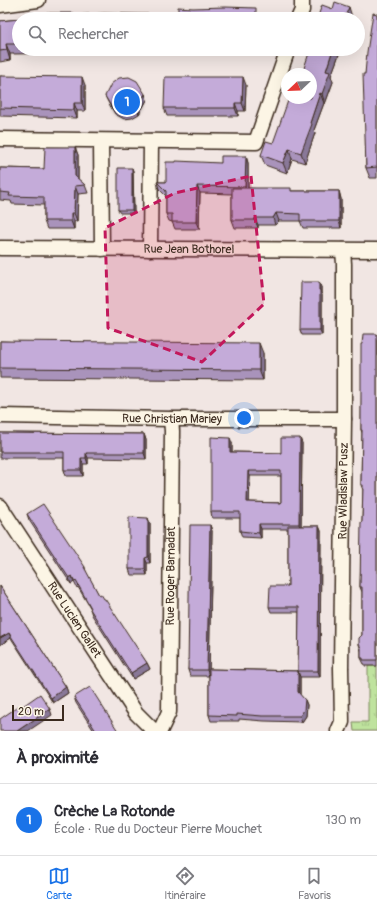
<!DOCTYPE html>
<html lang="fr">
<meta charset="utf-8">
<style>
:root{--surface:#fff;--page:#f7f7f7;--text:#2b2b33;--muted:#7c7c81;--line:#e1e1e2;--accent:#1a73e8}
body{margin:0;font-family:Pangolin,sans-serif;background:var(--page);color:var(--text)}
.compass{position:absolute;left:281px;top:68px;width:36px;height:36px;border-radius:50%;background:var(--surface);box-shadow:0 4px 16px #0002;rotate:247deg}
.scale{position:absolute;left:12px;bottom:10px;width:52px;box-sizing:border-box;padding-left:4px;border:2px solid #3b2a1e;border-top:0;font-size:11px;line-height:14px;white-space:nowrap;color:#3b2a1e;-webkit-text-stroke:3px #fcf5e5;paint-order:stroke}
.you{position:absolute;left:244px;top:418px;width:14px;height:14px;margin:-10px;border:3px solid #fff;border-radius:50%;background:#1a73e8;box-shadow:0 0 0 6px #1a73e833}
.badge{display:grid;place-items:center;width:26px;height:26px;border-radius:50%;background:var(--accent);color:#fff;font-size:13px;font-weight:700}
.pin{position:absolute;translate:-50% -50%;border:2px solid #fff;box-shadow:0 1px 4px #0006}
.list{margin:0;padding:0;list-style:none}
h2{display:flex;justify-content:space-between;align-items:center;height:52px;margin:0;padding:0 16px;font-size:17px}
h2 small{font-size:13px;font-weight:400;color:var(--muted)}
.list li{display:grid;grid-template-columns:26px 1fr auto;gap:12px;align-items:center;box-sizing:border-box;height:72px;padding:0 16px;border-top:1px solid var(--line)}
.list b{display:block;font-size:15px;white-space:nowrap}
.list p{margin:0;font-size:13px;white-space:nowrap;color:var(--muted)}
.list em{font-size:13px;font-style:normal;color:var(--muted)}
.icon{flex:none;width:22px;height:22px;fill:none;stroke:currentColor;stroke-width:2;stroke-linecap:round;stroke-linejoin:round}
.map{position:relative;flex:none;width:377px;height:731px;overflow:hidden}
.search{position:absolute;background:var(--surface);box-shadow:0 4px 16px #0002;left:12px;right:12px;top:12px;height:44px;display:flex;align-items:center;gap:10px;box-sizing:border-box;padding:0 14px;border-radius:22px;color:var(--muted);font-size:15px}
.sheet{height:124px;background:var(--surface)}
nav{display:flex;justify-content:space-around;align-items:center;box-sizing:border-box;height:56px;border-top:1px solid var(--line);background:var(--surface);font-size:11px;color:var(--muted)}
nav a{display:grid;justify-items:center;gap:2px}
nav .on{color:var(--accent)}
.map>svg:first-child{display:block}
.grass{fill:url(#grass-tufts);stroke:#7d865e}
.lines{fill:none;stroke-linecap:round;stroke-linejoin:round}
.minor-casing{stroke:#3b2a1e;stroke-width:17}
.minor{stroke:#fcf5e5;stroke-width:14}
.wall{fill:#a993bb;stroke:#3b2a1e;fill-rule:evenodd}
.shaded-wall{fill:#897898;stroke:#3b2a1e}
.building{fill:#c4abd9;stroke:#3b2a1e;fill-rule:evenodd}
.marked{fill:#c2185b;fill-opacity:0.2;stroke:#c2185b;stroke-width:3;stroke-dasharray:8 5;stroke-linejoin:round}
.labels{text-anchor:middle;stroke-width:3;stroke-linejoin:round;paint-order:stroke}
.street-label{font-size:12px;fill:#3b2a1e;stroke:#fcf5e5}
</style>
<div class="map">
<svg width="377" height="731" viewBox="0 0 377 731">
<defs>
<pattern id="grass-tufts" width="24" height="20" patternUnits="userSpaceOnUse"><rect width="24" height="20" fill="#bfe39e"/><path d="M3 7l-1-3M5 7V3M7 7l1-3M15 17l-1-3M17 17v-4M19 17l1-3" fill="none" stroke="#a5c388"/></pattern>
</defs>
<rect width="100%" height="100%" fill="#f1e6e3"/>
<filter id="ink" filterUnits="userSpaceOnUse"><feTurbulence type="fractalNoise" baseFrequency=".025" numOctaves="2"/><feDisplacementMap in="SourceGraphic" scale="8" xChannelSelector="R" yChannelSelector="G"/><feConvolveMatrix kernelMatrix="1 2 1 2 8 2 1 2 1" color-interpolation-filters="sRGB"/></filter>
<g filter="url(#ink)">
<path class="grass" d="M368,666H377V731H354L353,722H368Z"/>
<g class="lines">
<g class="minor-casing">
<g id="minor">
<path d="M0,5L38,0"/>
<path d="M298,19L302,10V0"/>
<path d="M0,139L256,142L288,49"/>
<path d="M101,141L102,249"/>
<path id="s1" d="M0,248L377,250"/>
<path d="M150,249L151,141"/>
<path id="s2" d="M0,416L171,419H344"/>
<path id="s3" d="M0,506L136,713L154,731"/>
<path id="s4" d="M160,731L169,712L172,431L171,419"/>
<path id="s5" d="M338,731L342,722L341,668L344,419V264L343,250"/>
</g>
</g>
<use href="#minor" class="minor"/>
</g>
<path class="wall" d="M377,14V178H370L366,168L365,74Z
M19,19V49H174V51H85V53L10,54V60L0,62V21Z
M307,49H341L331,76L333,82L325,104L324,103L314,130L315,133L305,163L292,159L287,173L265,165L261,155L273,143L311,98L309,53Z
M0,76L85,85V111H77V118L0,116Z
M246,85L245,111H238V116H167L164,108Z
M145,94L147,100L139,114L132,118L124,119L115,114L108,102L105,96Z
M75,147L78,155V179L85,185L88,193L78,194L77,221H74V229H47L44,221V205L12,204L11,201L0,200V168L44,169Z
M246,156L248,163V188L292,191H339L341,199V228H303L300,221H279L275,225H258V228H235L232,220V194L200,193L199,229H175L172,222L169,221L166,214V196L159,189L157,182H166L221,163Z
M132,168L133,171L134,213H120L118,210Z
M321,287V293L322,295V335H302L300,330Z
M377,334V666H365V664H364L361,658V651L359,644L362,635V592L360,587L363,490L361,485L362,433L361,430L362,344Z
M0,341L263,353V380L0,378Z
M0,433L144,434L146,440V459L88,458V464H83V476H66L64,470V458H0Z
M232,443V452L281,453L302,443L301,526H319L321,531L320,677H300V695L305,700L307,705L306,716L302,722L264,721L239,719V721H211L209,715V676H190L188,670L210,525L212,531L209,669L298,671L299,612H271L269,607L288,586V529H261V538L242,537L240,531V518H212L211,512ZM250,476H281V503L249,502Z
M27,514L85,567L86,572L99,595L147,663L150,669L133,679L92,615L90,609H91L78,587L77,588L74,582L71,584L29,520Z
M148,518L150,524V563H147V575H131L129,569Z
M0,586L66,687L68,693L53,703L11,638L0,645Z
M74,697L118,731H94L76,703Z"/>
<path class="shaded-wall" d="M349,7L352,17L351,19H344Z
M6,44L10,54V60L7,50Z
M333,49H341L331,76L333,82L325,104L322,94L326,71Z
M82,77L85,85V111L82,103Z
M243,77L246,85L245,111L242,103Z
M320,93L324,103L314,130L315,133L305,163L301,153L310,123Z
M145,94L147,100L139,114L137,108Z
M74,103L77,111V118L74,110Z
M235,103L238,111V116L235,108Z
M75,147L78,155V184L75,176Z
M289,149L292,159L287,173L283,163Z
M246,156L248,163V194L245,187Z
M132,168L133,171L134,213L132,210Z
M75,186L78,194L77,221L74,213Z
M197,186L200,193L199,229L196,222Z
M339,191L341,199V228L339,221Z
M71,213L74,221V229L71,221Z
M276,213L279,221L275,225L273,218Z
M255,218L258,225V228L255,220Z
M319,282L321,287V293L322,295V335L320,330Z
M259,343L263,353V380L259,370Z
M144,434L146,440V459L144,453Z
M230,438L232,443V457L230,452Z
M300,438L302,443L301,530L299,524Z
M86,453L88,458V464L86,458Z
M81,458L83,464V476L81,470Z
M248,471L250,476L249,508L247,502Z
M148,518L150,524V563L148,557Z
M259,524L261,529V538L259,533Z
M210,525L212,531L209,676L207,670Z
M319,526L321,531L320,677L318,671Z
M145,558L147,563V575L145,569Z
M72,576L74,582L71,584L69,578Z
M9,633L11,638L0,645V638Z
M147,663L150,669L133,679L131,673Z
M298,671L300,677V698L298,692Z
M66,687L68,693L53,703L51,698Z
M305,700L307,705L306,716L302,722L300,716Z
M50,709L52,715L28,731H17Z"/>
<path class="building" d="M335,2L349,7L344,19H317L322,5L333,9Z
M178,7L193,8L225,7L256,8V15H264V19H19V18H26L27,13H74V15L104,13L140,14H178Z
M373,13L377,14V167L366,168L363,74H365L367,52Z
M19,19V44H6L7,50L0,51V21Z
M309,49H333L326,71L330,72L322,94L320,93L310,123L312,124L301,153L289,149L283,163L261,155L266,141L273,143L289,98H311V74H302L310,50Z
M0,76L82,77V103H74V110L0,108Z
M129,77L137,81L145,94L137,108L130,112L122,113L112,108L105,96L111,84L119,78Z
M165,77H243L242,103H235V108H164Z
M45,147H75V176L85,185L75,186L74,213H71V221H44V197L9,196L10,193L0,192V168L44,169Z
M221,156H246L245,187L197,186L196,222H172V214H166V191L157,182H166V162H176V161L221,163Z
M118,168H132V210H118Z
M232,188H291V191H339V221H300V214L276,213L273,218H255V220H232Z
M301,282H319V290H320V330H300Z
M363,334H377V660H363V658H361V648L359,644V638L362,635V587H360L361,522H362L363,485H361L362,430H361V344H362Z
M0,341L259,343V370L0,368Z
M0,433L144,434V453H86V458H81V470H64V452H0Z
M211,437L230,438V452L281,453V438H300L299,524H259V533L240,531V512H211ZM248,471H281V503L247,502Z
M43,504L85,567H84L99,595L101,594L104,599H105L147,663L131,673L90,609L91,608L76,581L75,582L72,576L69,578L27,514Z
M129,517L148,518V557L145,558V569H129Z
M190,525H210L207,670H188Z
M288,526H319L318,671H298V692L305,700L304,710L300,716H262L237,714V716L209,715V669L298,671L299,607H269L270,586H288Z
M0,586L66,687L51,698L9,633L0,638Z
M90,687L118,731H96L74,697Z
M40,694L50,709L17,731H0V719L19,706L20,708Z"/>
</g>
<path class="marked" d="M251,176L264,304L202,362L108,328L105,228L175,193Z"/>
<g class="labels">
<g class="street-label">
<text dy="4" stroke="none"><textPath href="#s1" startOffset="189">Rue Jean Bothorel</textPath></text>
<text dy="4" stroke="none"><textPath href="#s2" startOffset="172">Rue Christian Mariey</textPath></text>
<text dy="4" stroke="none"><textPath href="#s5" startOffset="241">Rue Wladislaw Pusz</textPath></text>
<text dy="4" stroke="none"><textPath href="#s4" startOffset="157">Rue Roger Barnadat</textPath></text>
<text dy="4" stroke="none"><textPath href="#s3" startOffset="136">Rue Lucien Gallet</textPath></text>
</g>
</g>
</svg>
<svg class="compass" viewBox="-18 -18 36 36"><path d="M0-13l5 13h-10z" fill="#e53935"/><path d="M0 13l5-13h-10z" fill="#7c7c81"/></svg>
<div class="scale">20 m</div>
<div class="you"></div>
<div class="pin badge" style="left:127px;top:102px">1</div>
<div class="search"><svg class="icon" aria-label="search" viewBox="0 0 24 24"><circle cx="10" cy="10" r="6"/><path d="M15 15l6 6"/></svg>Rechercher</div>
</div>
<section class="sheet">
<h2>À proximité<small></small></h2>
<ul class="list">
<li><span class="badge">1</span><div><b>Crèche La Rotonde</b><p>École · Rue du Docteur Pierre Mouchet</p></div><em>130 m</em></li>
</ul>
</section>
<nav>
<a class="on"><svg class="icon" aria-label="map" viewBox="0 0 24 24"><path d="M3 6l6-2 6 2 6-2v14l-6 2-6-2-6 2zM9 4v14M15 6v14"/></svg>Carte</a>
<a><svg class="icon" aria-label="directions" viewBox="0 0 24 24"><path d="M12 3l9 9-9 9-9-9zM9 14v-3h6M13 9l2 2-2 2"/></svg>Itinéraire</a>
<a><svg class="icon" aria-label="saved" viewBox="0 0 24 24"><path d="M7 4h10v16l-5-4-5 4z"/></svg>Favoris</a>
</nav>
